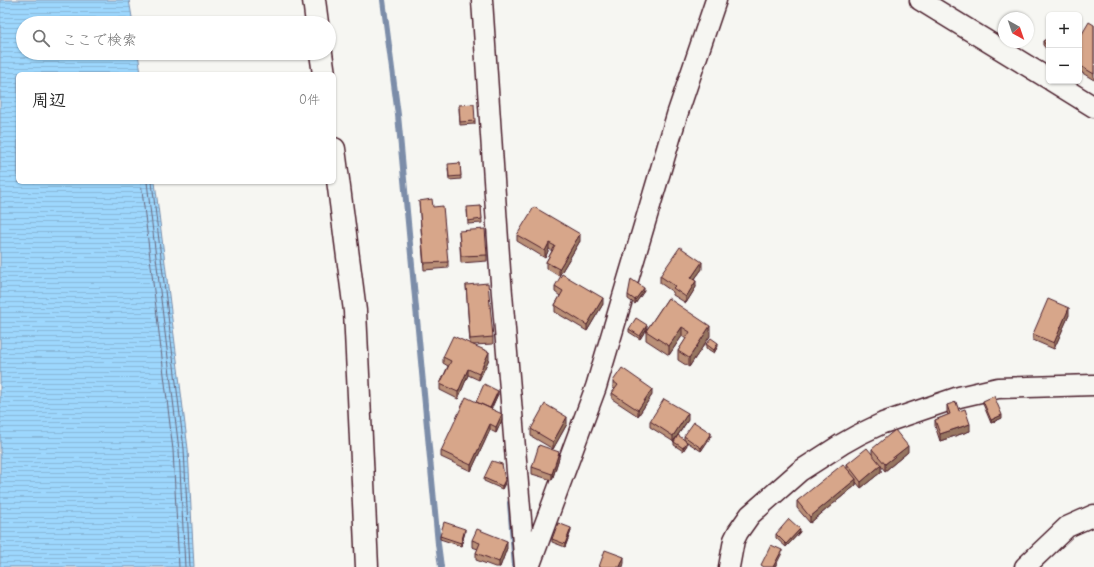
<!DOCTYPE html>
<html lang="ja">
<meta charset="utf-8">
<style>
:root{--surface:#fff;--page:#f6f6f6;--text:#222;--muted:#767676;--line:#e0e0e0}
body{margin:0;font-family:"Comic Neue","Klee One",sans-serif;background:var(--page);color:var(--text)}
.controls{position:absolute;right:12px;top:12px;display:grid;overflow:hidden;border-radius:6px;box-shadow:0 1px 3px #0004}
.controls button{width:36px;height:36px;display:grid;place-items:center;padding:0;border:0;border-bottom:1px solid var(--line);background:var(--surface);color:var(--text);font:20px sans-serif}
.compass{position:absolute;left:998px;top:12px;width:36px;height:36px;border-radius:50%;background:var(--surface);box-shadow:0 1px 3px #0004;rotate:140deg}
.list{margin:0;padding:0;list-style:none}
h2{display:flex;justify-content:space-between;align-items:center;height:52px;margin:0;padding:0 16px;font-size:17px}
h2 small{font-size:13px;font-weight:400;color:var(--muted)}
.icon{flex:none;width:22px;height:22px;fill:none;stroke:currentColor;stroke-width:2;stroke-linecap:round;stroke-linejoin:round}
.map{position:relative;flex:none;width:1094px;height:567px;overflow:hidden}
.search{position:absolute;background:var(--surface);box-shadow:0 1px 3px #0004;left:16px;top:16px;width:320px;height:44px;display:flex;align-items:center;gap:10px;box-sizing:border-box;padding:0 14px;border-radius:22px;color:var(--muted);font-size:15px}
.panel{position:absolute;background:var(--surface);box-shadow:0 1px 3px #0004;left:16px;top:72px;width:320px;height:112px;border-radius:6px}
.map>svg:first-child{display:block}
.water{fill:url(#water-rules);stroke:#7c8da9}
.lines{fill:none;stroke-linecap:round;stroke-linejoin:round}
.shore{stroke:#6b697f;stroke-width:1}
.stream{stroke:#7c8da9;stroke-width:6}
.street-casing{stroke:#4a1f2b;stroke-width:23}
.secondary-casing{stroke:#4a1f2b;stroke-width:25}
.street{stroke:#f6f6f2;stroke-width:20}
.secondary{stroke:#f6f6f2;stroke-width:22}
.wall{fill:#b98f77;stroke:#4a1f2b}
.shaded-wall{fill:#967461;stroke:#4a1f2b}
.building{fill:#d7a68a;stroke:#4a1f2b}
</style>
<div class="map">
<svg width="1094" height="567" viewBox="0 0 1094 567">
<defs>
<pattern id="water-rules" width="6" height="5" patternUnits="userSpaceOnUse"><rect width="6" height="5" fill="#9dd7fd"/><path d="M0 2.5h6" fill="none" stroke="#89b8d9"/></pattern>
</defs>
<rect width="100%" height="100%" fill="#f6f6f2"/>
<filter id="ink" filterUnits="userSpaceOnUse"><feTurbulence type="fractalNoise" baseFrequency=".025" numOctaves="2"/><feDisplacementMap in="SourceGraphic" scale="8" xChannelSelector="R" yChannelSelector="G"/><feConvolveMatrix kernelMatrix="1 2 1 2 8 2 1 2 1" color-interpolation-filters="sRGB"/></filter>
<g filter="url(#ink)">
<path class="water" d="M0,0H129L133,23H23V53H138L141,74H18V182H155L188,449L194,567H0Z"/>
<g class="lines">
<path class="shore" d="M141,182L173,450L179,567
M147,182L179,450L185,567
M152,182L184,449L190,567"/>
<path class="stream" d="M383,0L398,115L438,544L441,567
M510,503L515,567"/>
<g class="street-casing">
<path id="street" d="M482,0L500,270L525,567
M920,0L1049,79
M1052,81L1094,107
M529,567L596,387L677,115L716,0
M729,567L734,540L738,532L750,515L800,471L842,444L858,435L883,423L959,397L998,388L1094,385
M1025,567L1067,527L1094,515"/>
</g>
<g class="secondary-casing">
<path id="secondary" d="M314,0L317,23
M321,53L324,74
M334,149L355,311L367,567"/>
</g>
<use href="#street" class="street"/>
<use href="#secondary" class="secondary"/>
</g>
<path class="wall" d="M1094,25V80L1079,71V39Z
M1049,38L1048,51L1043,45V41Z
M459,108L475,121V124L460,125Z
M460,163L461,179L449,180L448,168Z
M419,201L433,207L448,262V268L424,270Z
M481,206L482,223L468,224L467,210Z
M459,231L487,255V261L461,263Z
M517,235L580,241L559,276L546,268V262L552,251L549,249L545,258L517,241Z
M702,269L694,280L696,287L686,303L673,295V292L660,283V276Z
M466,285L493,337V344L473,345L489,359L479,380L468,375L458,399L440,390V384L448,366L443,363V357L470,344Z
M555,286L603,304L587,331L555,312V305L560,296L555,292Z
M644,291L635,304L628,299V295Z
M668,298L710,336L689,367L678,360V351L686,339L682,336L669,355L646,340V331Z
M1069,315L1054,349L1033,340V334Z
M647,328L640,339L629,332V329Z
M706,344L718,346L714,353L706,348Z
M613,381L652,395L638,416L612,399V393L615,389L613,388Z
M498,394L491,409L502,420L496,433L490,430L471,471L441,457V451L476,402Z
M983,401L1002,418L991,423L983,404Z
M947,405L959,411L970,431L940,441L935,426V420L948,415L947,412Z
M688,420L678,435L687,445L683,451L674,445V442L650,427V421Z
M567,424L553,449L531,436V429Z
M684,436H711L701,451L684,440Z
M872,449L908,452L885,471L881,466V472L861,488L856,482V485L810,523L797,508V501L847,468V464L872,454Z
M559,458L552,480L532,474V467Z
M484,478L505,483L502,489L484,481Z
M571,531L565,547L552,542V539Z
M465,532L461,546L440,539V536Z
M800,532L786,547L776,538V534Z
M472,540L507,548L500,567H495L476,560V553L478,549L472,547Z"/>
<path class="shaded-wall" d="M580,234V241L559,276V269Z
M549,243V249L545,258V251Z
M702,262V269L691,284V278Z
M696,281V287L686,303V297Z
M644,288V291L635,304V300Z
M603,298V304L587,331V325Z
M1069,308V315L1054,349V343Z
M647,325V328L640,339V336Z
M710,326V336L689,367V358Z
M682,327V336L669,355V346Z
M718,343V346L714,353V350Z
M489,352V359L479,380V374Z
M468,369V375L458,399V392Z
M652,389V395L638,416V410Z
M498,391V394L489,414V411Z
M688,413V420L673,442V436Z
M502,414V420L496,433V427Z
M1002,415V418L991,423V420Z
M567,417V424L553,449V442Z
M490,424V430L471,471V465Z
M970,424V431L940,441V434Z
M711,433V436L701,451V448Z
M687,442V445L683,451V448Z
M908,446V452L885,471V464Z
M559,452V458L552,480V474Z
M881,465V472L861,488V482Z
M856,479V485L810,523V517Z
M505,480V483L502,489V486Z
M571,528V531L565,547V544Z
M465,529V532L461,546V543Z
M800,529V532L786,547V544Z
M507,541V548L500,567H499V562Z
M782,550V553L775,567H773Z
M624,557V563L623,567H620Z"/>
<path class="building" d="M1089,22L1094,25V74L1079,65V39Z
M1049,38V47L1048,48L1043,41Z
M474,104L475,121L460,122L459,105Z
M460,163L461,176L449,177L448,164Z
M432,199L433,207L443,206L448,262L424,263L419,201Z
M481,206L482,219L468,221L467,207Z
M534,207L580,234L559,269L546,262L555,246L549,243L545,251L517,235Z
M485,229L487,255L461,256L459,231Z
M680,247L702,262L691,278L696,281L686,297L673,288L675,286L660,276Z
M562,274L603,298L587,325L555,305L563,291L555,286Z
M631,279L644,288L635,300L628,295Z
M488,283L493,337L470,339L466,285Z
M668,298L710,326L689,358L678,351L690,332L682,327L669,346L646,331Z
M1048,299L1069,308L1054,343L1033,334Z
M636,318L647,325L640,336L629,329Z
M453,336L489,352L479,374L468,369L458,392L440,384L451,361L443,357Z
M711,338L718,343L714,350L706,344Z
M622,368L652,389L638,410L612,393L618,385L613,381Z
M484,384L498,391L490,408L476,402Z
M994,396L1002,415L991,420L983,401Z
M466,397L502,414L496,427L490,424L471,465L441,451Z
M664,399L688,413L673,436L650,421Z
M956,402L959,411L965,409L970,424L940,434L935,420L950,414L947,405Z
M545,404L567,417L553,442L531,429Z
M694,422L711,433L701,448L684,436Z
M895,430L908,446L885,464L872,449Z
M678,435L687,442L683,448L674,442Z
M539,445L559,452L552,474L532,467Z
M867,448L881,465L861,482L847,464Z
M492,461L502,464L505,480L502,486L484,478Z
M843,464L856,479L810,517L797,501Z
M789,519L800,529L786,544L776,534Z
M444,522L465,529L461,543L440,536Z
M558,523L571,528L565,544L552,539Z
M477,529L507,541L499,562L476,553L480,543L472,540Z
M771,545L782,550L773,567H764L761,565Z
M605,550L624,557L620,567H599Z"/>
</g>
</svg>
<div class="controls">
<button>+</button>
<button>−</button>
</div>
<svg class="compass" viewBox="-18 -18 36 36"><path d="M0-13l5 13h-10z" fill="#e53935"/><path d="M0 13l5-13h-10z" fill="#767676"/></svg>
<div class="search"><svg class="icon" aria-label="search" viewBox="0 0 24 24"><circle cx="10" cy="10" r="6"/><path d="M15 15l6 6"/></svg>ここで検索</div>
<section class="panel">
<h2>周辺<small>0件</small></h2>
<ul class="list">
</ul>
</section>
</div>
